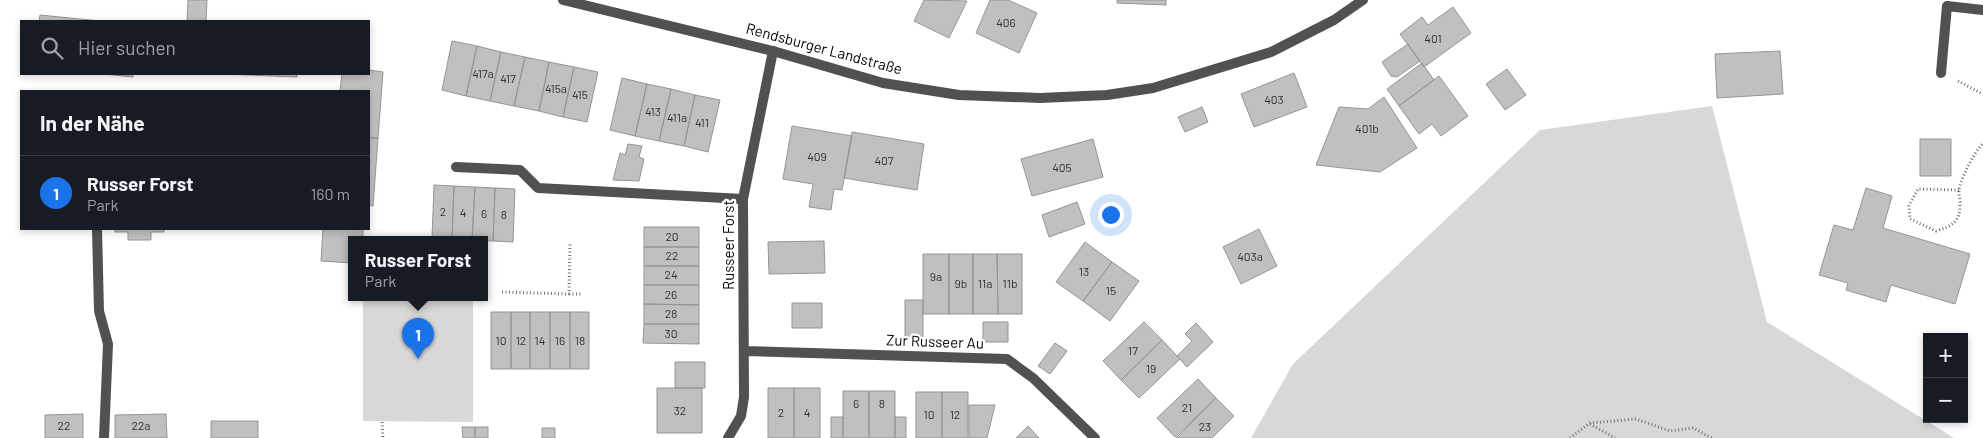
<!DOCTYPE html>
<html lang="de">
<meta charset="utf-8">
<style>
:root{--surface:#171b24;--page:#242831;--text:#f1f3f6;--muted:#9ea1a6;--line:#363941;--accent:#1a73e8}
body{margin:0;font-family:Barlow,sans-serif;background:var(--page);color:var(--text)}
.controls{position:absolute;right:15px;bottom:15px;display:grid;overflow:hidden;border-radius:0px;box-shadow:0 2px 8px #0003}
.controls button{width:45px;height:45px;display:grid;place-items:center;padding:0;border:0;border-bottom:1px solid var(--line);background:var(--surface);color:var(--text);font:25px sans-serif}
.you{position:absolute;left:1110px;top:214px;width:18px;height:18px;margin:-12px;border:4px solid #fff;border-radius:50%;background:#1a73e8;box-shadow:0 0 0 8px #1a73e833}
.badge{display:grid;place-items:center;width:32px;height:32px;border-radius:50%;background:var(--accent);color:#fff;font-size:16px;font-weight:700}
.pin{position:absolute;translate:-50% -41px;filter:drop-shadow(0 1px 2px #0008)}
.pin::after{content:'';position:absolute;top:26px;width:18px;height:15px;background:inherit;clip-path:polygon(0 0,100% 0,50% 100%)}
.popup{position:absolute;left:348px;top:236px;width:140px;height:65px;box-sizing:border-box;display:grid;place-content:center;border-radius:0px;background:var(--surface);filter:drop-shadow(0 1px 4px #0005);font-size:16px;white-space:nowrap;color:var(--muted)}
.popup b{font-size:19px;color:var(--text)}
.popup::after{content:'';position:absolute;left:50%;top:100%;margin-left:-10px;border:10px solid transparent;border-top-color:var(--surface)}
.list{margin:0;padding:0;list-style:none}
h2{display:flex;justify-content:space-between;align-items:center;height:65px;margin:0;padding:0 20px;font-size:21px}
h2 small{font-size:16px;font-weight:400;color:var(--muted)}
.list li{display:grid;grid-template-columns:32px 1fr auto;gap:15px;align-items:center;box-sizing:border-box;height:75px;padding:0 20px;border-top:1px solid var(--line)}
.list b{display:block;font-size:19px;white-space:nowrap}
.list p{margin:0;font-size:16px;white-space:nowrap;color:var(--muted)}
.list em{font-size:16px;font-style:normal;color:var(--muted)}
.icon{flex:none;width:28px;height:28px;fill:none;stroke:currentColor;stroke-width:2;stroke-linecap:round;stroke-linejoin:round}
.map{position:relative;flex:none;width:1983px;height:438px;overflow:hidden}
.search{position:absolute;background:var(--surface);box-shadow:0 2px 8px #0003;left:20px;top:20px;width:350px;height:55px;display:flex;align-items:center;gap:12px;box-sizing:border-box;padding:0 18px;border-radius:0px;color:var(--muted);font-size:19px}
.panel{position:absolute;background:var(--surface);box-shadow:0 2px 8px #0003;left:20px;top:90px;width:350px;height:140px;border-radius:0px}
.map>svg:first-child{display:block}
.green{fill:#d8d8d8}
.building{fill:#c0c0c0;stroke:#959595}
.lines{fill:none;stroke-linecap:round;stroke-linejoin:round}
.path{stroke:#737373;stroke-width:3;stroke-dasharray:1 2.5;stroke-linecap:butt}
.service{stroke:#515151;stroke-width:10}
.minor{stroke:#515151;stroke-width:10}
.tertiary{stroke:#515151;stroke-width:10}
.labels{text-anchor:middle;stroke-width:4.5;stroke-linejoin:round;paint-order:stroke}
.number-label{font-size:12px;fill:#303030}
.street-label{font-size:15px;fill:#000;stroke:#fff}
</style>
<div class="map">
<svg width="1983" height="438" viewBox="0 0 1983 438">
<rect width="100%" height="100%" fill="#fff"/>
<path class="green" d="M1712,106L1767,322L1954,438H1251L1293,364L1540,130Z
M363,298H473V422L363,421Z"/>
<path class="building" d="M188,0H207L206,21H187Z
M924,0L967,1L949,38L914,21Z
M990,0H1008L1037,13L1019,53L976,33Z
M1117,0H1166V5L1117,3Z
M1453,7L1471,33L1424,67L1400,34L1422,17L1428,25Z
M40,15L100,21H39Z
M452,41L477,46L466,96L442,90Z
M1408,44L1420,61L1397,77L1391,76L1382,62Z
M477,46L501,52L490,101L466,96Z
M1780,51L1783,94L1717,98L1715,54Z
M501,52L525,57L514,106L490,101Z
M525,57L549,62L539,111L514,106Z
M549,62L574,67L563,117L539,111Z
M1422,63L1434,80L1399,106L1387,89Z
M574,67L598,72L587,122L563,117Z
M1507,69L1526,95L1505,110L1486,84Z
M369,70L383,72L378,138H369V91H340L342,74H369Z
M1294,73L1307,107L1254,127L1241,94Z
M104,74H133V77Z
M224,74H297V77Z
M1439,76L1468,116L1441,136L1432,124L1419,134L1399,106Z
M622,78L647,84L635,136L610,130Z
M647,84L671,89L659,141L635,136Z
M671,89L695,95L684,146L659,141Z
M695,95L720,100L708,152L684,146Z
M1384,97L1417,148L1380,172L1316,165L1339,107L1368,109Z
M1202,107L1208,122L1185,132L1178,117Z
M792,126L852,136L842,190L834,189L831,210L809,207L813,184L783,179Z
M852,132L924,144L917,190L844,178Z
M369,138H378L373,206L369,205Z
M1093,139L1103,177L1032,196L1021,159Z
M1920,139H1951V176H1920Z
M628,144L642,146L639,157L644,159L639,181L613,180L620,153L625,155Z
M434,185L454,186L452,239L432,238Z
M454,186L475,187L472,240L452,239Z
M475,187L495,188L493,241L472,240Z
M495,188L515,189L513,242L493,241Z
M1866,188L1892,196L1883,228L1970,254L1955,304L1891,285L1886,302L1846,290L1848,283L1819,275L1834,225L1853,230Z
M1077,202L1085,224L1049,237L1042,215Z
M644,227H699V247H644Z
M115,229H164V232H151V240H128V232H115Z
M323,229H363V240H352V263L321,261Z
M1259,229L1277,266L1241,284L1223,247Z
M824,241L825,273L769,274L768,242Z
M1085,242L1112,262L1083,301L1056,282Z
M644,247H699V266H644Z
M923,254H949V314H923Z
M949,254H973V314H949Z
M973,254H997L998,314H973Z
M997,254H1022V314H998Z
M1112,262L1139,281L1110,321L1083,301Z
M644,266H699V285H644Z
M644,285H699V305L644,304Z
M905,300H923V339H905Z
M792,303H822V328H792Z
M644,304L699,305V324H644Z
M491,312H511V369H491Z
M511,312H530V369H511Z
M530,312H550V369H530Z
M550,312H570V369H550Z
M570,312H589V369H570Z
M983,322H1008V342H983Z
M1144,322L1162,340L1121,380L1103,361Z
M1196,323L1213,342L1187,367L1177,356L1192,341L1185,334Z
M644,324H699V344L643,343Z
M1162,340L1180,359L1139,398L1121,380Z
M1055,343L1067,351L1050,374L1038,366Z
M675,362H705V388H675Z
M1198,379L1216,398L1175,437L1157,418Z
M657,388H702V433H657Z
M768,388H794V438H768Z
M794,388H820V438H794Z
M843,391H869V438H843Z
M869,391H895V438H869Z
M916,392H942V438H916Z
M942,392H968V438H942Z
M1216,398L1234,416L1212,438H1176Z
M969,405H995L987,438H969Z
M83,414V438H45V415Z
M166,414L167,438H115V415Z
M831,417H843V438H831Z
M895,417H906V438H895Z
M211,421H258V438H211Z
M1028,426L1039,438H1016Z
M462,427H475V438H463Z
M475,427H488V438H475Z
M542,428H555V438H542Z"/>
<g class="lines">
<path class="path" d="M1958,81L1983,94
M1959,190L1918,189L1909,206L1910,219L1936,231C1952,226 1960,222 1960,205C1961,199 1958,194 1959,189C1963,174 1973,155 1983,143
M502,292L569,294L570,244
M569,294H583
M382,422L383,438
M1590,424L1615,438
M1570,438L1590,423L1636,419L1670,431L1693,428L1712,438"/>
<path class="service" d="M1941,73L1947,6L1983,10
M456,167L520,170L538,188L743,199
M97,229L99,311L108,344L104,438"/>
<path class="minor" d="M744,351L1007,359L1033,378L1095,438
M728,438L741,416L744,397L743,199L773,51"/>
<path class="tertiary" d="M563,0L773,51L883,83L959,95L1040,98L1107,95L1153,88L1271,52L1334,20L1363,0"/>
</g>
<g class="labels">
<g class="number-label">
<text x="1006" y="27">406</text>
<text x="1433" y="43">401</text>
<text x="483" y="78">417a</text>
<text x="508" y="83">417</text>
<text x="556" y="93">415a</text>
<text x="580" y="99">415</text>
<text x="1274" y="104">403</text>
<text x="653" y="116">413</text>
<text x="677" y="122">411a</text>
<text x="702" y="127">411</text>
<text x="1367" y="133">401b</text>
<text x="817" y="161">409</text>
<text x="884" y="165">407</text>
<text x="1062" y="172">405</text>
<text x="443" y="216">2</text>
<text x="463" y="217">4</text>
<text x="484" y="218">6</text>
<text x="504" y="219">8</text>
<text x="672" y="241">20</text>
<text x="672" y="260">22</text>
<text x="1250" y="261">403a</text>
<text x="1084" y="276">13</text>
<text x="671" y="279">24</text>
<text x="936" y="281">9a</text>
<text x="961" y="288">9b</text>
<text x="985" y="288">11a</text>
<text x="1010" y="288">11b</text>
<text x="1111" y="295">15</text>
<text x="671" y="299">26</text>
<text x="671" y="318">28</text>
<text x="671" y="338">30</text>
<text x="501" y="345">10</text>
<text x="521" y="345">12</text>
<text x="540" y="345">14</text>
<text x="560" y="345">16</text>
<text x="580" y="345">18</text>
<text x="1133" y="355">17</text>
<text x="1151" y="373">19</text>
<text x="856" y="408">6</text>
<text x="882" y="408">8</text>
<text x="1187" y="412">21</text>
<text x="680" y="415">32</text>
<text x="781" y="417">2</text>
<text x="807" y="417">4</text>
<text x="929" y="419">10</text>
<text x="955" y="419">12</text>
<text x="64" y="430">22</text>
<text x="141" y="430">22a</text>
<text x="1205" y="431">23</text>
</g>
<g class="street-label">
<text transform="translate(824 49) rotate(15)" y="5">Rendsburger Landstraße</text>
<text transform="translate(729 245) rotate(-90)" y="5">Russeer Forst</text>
<text transform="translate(935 342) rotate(2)" y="5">Zur Russeer Au</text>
</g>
</g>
</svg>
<div class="controls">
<button>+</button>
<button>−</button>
</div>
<div class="you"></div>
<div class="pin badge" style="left:418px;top:359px">1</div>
<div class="popup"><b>Russer Forst</b>Park</div>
<div class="search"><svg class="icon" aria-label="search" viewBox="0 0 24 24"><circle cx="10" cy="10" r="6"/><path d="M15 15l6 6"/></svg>Hier suchen</div>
<section class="panel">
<h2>In der Nähe<small></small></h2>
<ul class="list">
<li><span class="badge">1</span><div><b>Russer Forst</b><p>Park</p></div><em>160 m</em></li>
</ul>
</section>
</div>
